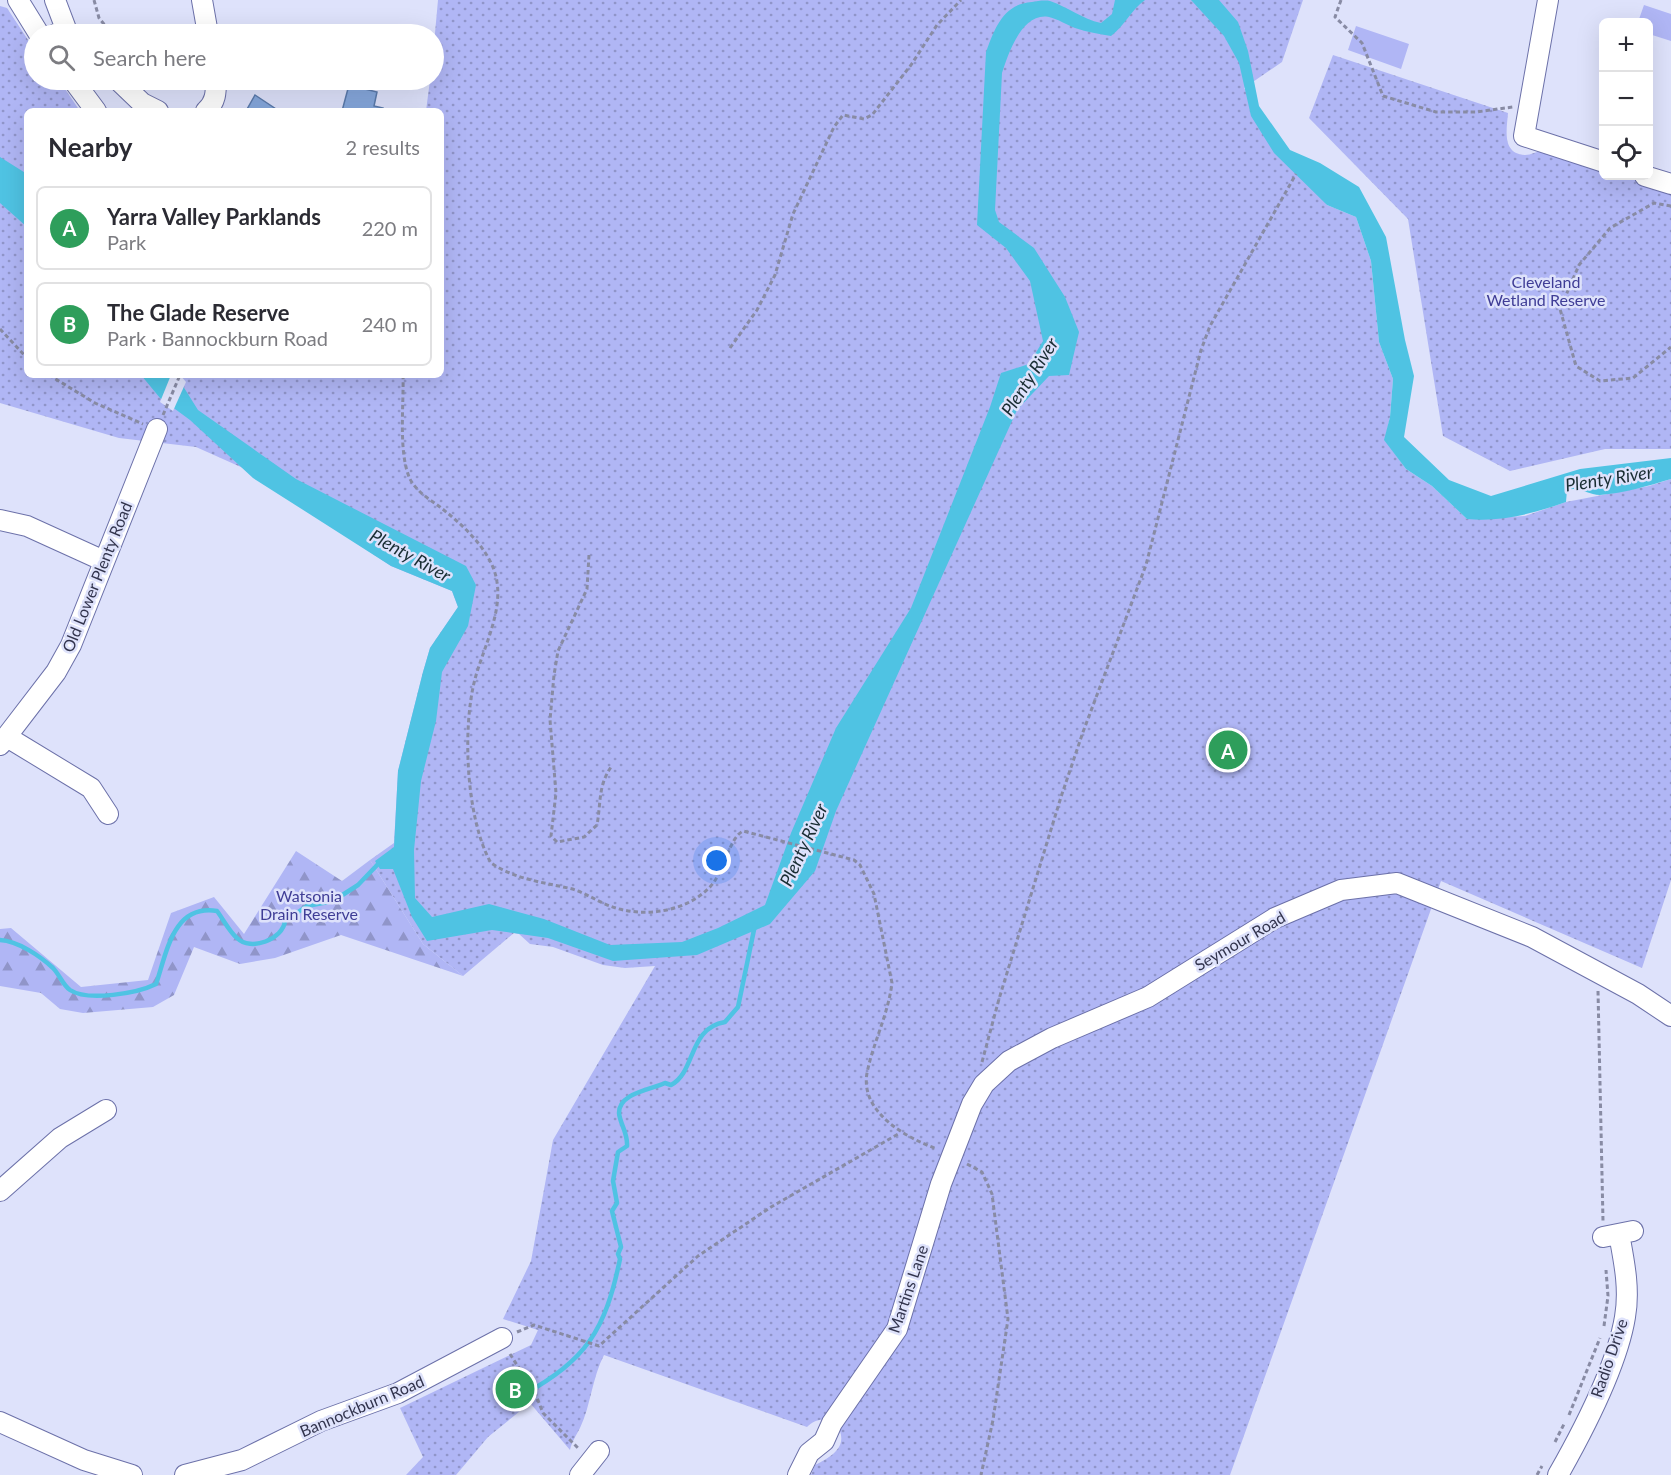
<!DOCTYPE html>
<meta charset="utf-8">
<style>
:root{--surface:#fff;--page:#f2f2f3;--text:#2b2b33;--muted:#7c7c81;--line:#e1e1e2;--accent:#6c632f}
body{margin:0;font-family:Lato,sans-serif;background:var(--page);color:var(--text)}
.controls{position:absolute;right:18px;top:18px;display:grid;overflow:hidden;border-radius:9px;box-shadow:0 6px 24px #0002}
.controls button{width:54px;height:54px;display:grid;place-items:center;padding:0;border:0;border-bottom:2px solid var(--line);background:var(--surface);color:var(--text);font:30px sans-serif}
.you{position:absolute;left:717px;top:861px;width:21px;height:21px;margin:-15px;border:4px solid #fff;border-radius:50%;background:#1a73e8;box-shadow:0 0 0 9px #1a73e833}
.badge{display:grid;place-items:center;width:39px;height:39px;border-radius:50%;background:var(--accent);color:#fff;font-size:20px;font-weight:700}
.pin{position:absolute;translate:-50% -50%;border:3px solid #fff;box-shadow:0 2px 6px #0006}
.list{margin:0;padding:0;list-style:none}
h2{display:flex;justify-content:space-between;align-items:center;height:78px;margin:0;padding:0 24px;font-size:26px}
h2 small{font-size:20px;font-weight:400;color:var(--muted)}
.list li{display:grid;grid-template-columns:39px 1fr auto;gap:18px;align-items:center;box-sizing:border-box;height:84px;margin:0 12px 12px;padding:0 12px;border:2px solid var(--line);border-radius:9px}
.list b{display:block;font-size:22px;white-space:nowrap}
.list p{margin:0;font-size:20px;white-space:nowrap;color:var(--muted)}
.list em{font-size:20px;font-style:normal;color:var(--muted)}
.icon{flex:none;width:33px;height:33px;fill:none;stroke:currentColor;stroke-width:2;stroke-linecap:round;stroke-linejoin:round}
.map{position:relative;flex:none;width:1671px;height:1475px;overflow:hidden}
.search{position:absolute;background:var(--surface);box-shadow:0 6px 24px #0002;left:24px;top:24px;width:420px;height:66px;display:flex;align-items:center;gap:15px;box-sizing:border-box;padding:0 21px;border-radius:33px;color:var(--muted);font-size:22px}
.panel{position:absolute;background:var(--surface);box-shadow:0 6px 24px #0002;left:24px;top:108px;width:420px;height:270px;border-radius:9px}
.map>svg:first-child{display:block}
.green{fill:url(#green-dots)}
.forest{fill:url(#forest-firs)}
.pitch{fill:#b0b6f5}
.water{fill:#4fc3e3}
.pier{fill:#dee2fb}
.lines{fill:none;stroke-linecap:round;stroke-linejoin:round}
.stream{stroke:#4fc3e3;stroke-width:4.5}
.building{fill:#86a8dd;stroke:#5b7bad;stroke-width:1.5}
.minor-casing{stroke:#6c71a9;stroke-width:22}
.path{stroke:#888ba4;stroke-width:3;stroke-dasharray:4.5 3;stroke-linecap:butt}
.minor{stroke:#fff;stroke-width:20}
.labels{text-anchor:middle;stroke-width:5;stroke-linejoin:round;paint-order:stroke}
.park-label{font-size:16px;fill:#3f3d96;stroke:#dee2fb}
.street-label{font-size:16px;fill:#32344d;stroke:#dee2fb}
.water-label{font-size:18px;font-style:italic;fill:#192d33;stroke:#dee2fb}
</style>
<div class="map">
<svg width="1671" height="1475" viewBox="0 0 1671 1475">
<defs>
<pattern id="green-dots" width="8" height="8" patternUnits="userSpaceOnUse" patternTransform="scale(1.5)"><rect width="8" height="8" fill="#b0b6f5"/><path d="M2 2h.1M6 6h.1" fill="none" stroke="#9095c9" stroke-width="1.8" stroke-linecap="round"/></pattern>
<pattern id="forest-firs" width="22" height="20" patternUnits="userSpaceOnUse" patternTransform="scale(1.5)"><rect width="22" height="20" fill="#b0b6f5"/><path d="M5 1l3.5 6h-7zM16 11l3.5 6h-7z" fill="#9095c9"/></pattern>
</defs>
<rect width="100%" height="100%" fill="#dee2fb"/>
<path class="green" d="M438,0H1303L1282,62L1244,88L1327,205L1356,217L1371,261L1379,342L1393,379L1390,417L1385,440L1406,469L1432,486L1467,519L1525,516L1566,502L1649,486L1671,479V880L1642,968L1441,881L1230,1475H811L815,1465C834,1456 850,1445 836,1423C824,1418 816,1418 807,1427L604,1355C592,1378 591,1405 580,1428C576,1436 572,1441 570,1450L530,1403L488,1437L456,1475H406L423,1457L400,1408L531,1345L538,1330L503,1319L531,1261L553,1140L655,966L625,968L603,965L553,947L530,944L519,934L514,933L463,976L423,944L370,860L394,843L398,771L423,672L430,648L458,607L452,591L391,566L243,468L196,447L119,438L0,403V6L7,8L34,49V80H59L80,111H27V375H441V111H426L430,80H434V44Z
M1333,55L1508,113C1507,128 1501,154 1525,155C1531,155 1537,151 1543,151C1563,152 1585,163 1603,168L1604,176H1625L1671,191V449H1605L1510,471L1443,436L1408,219L1309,118Z"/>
<path class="forest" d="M296,851L342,881L370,860L423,944L463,976L341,935L275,958L240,964L194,947L174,995L153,1007L83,1013L60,1009L41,993L0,986V929L11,928L81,987L148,980L171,913L214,897L244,934Z"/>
<path class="pitch" d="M1644,5L1671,14V41L1649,34L1648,22H1638Z
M1356,26L1409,44L1401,69L1348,50Z"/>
<path class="water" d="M1115,0H1145C1131,10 1125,25 1111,36C1099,34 1087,32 1075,28C1067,25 1058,19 1049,17C1022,12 1008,54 1002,73L995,210L999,222L1034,248L1065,297L1079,332L1069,375L1049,376L1017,410L836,811L815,871L770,924L697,955L613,961L548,938L492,930L427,941L412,917L393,869H380L375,861L394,847L398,771L423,672L430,648L458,607L452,591L391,566L253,478L190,420L160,398L141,375H176L198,410L296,479L466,566L476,585L468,626L442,672L436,721L421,781L414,850L415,898L432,917L489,904L544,919L610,945L682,942L718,928L765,905L791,833L836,728L911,608L990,407L1001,373L1029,364L1043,341L1030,281L1006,248L977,225L986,52C995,28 1003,4 1032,2C1037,1 1045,0 1050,1C1068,7 1082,19 1101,23L1112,14Z
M1191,0H1219L1238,22L1248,51L1259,106L1290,150L1320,163L1359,187L1386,237L1405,340L1414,376L1404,437L1449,480L1491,496L1580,469L1671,458V479C1648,486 1624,493 1600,495C1588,495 1579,486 1567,490L1566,502C1532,514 1502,522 1467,519L1432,486L1406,469L1384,440L1390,417L1393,379L1379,342L1371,261L1356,217L1327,205L1274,153L1251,116L1239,63L1224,36Z
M0,157L27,174V227L0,203Z"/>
<path class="pier" d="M171,375H180L186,382L173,411L160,402Z"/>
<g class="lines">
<path class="stream" d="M0,940C18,941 40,956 53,968C59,974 63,985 70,990C88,1002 138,993 156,984C167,952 173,904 217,911C223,919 229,931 237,938C251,952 283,939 285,921L307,906L333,901L358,885L380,862
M523,1395C587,1359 605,1331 620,1259L618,1254L621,1247L612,1211L617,1203L613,1181L618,1152L627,1146C628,1133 620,1124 619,1113C619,1093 650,1090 665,1083L671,1085C696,1072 688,1028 725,1022L738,1007L755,925"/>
</g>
<path class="building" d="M349,85L377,92L374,106L383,108L382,111H342Z
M255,95L279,111H246Z"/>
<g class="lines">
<g class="minor-casing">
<path id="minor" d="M18,0L39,34
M55,0L66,29L56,34
M202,0L208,34
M1548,0L1524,136L1604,162
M73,80L96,111
M118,80L142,103L158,111
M206,111C216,102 216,92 216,80
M1645,176L1671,184
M0,520L27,526L104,561
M7,737L91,788L108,814
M0,745L56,672L71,645L157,429
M0,1191L60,1138L106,1110
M1603,1237L1633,1231
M0,1422L84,1460L132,1475
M185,1475L242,1460L321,1421L398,1393L502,1338
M580,1475L599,1451
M798,1475L809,1453L824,1441L832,1423L897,1329L941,1184L972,1104L984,1084L1009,1061L1052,1038L1148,997L1275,918L1341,890L1397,883L1532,937L1638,994L1671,1016
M1558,1475C1583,1431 1617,1366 1625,1317C1630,1289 1624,1261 1619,1234"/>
</g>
<path class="path" d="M94,0L99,18L112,34
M1341,0L1335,17L1362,43L1383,96L1436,112H1476L1513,107
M1671,206L1654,203L1610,228L1579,265L1560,309L1576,366L1600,381L1633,378L1671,347
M0,329L27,358
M730,348L757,310L775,275L793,214L834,127L843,115L864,119L872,115L911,65L937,25L961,0
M49,375L95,403L143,424
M403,375C404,404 398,453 410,479C417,492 429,499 440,507C463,525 493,552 497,582C502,614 483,649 475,679C462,728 466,819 491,863C515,879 541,882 568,888C583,891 596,901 610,906C641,918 684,913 709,888C725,872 728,839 743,831L854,860L860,865L874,894L892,983C888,1015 873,1043 867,1073C860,1113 907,1138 937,1149
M163,415L180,375
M589,555L587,589L558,651L554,675L550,720L556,793L551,836L557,842L584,837L597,825C601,803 598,786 611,767
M1598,991L1603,1221
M982,1062L999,999L1061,797L1083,732L1146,565L1201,350L1210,326L1296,174
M967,1164L982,1172L992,1194L1008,1319L993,1420L981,1475
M1604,1326L1608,1296L1606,1270
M517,1332L534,1325L599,1346L698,1256L771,1207L900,1133
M510,1354L536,1395L543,1413L579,1449
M1569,1415L1600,1338
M1555,1442L1564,1424
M1537,1475L1542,1466"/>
<use href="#minor" class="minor"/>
</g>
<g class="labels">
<g class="park-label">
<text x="1546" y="288">Cleveland<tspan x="1546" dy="18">Wetland Reserve</tspan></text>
<text x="309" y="902">Watsonia<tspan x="309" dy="18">Drain Reserve</tspan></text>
</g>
<g class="street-label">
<text transform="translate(97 577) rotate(-68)" y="6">Old Lower Plenty Road</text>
<text transform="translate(1240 941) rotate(-30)" y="6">Seymour Road</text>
<text transform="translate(908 1289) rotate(-71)" y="6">Martins Lane</text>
<text transform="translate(1609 1358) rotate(-71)" y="6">Radio Drive</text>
<text transform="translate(362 1406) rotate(-23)" y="6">Bannockburn Road</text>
</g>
<g class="water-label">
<text transform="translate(1030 377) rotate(-57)" y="6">Plenty River</text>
<text transform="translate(1609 479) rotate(-9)" y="6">Plenty River</text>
<text transform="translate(410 556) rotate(29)" y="6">Plenty River</text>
<text transform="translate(804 845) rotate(-65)" y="6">Plenty River</text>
</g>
</g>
</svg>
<div class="controls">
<button>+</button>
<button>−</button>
<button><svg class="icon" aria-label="locate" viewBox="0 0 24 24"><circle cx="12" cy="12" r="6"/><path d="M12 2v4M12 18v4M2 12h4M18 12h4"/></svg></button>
</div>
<div class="you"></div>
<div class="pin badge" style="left:1228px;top:750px;background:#2e9e5b">A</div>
<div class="pin badge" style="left:515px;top:1389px;background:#2e9e5b">B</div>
<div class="search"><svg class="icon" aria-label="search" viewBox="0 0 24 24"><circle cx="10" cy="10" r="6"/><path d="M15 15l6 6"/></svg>Search here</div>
<section class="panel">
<h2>Nearby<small>2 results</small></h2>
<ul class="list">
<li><span class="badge" style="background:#2e9e5b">A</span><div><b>Yarra Valley Parklands</b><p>Park</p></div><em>220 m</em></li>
<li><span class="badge" style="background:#2e9e5b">B</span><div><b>The Glade Reserve</b><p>Park · Bannockburn Road</p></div><em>240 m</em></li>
</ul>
</section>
</div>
